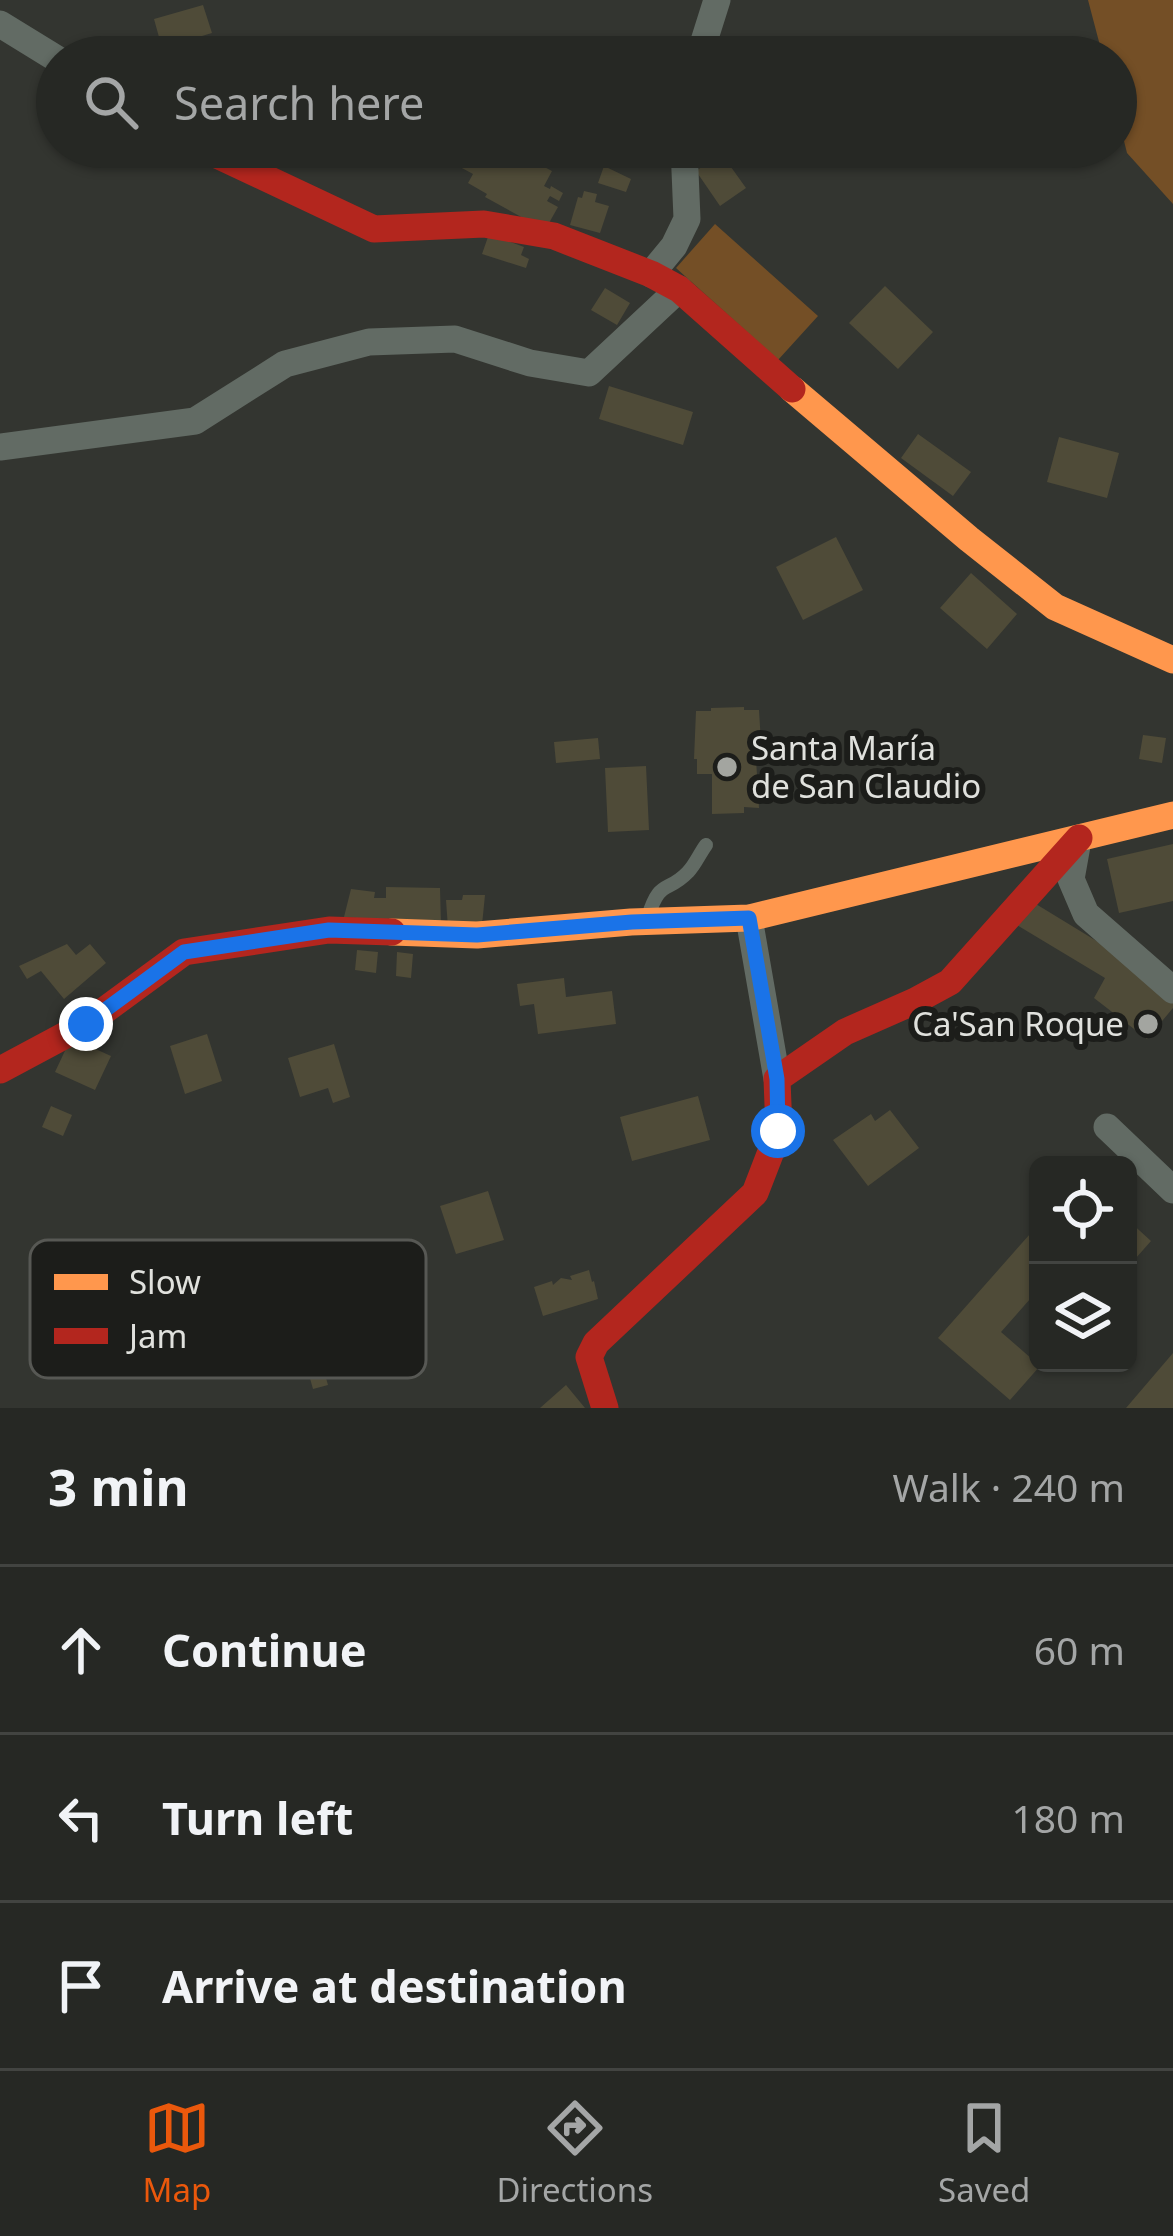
<!DOCTYPE html>
<meta charset="utf-8">
<style>
:root{--surface:#262824;--page:#2e302c;--text:#f1f3f6;--muted:#a4a6a6;--line:#424441;--accent:#ea580c}
body{margin:0;font-family:"Noto Sans",sans-serif;background:var(--page);color:var(--text)}
.controls{position:absolute;right:36px;bottom:36px;display:grid;overflow:hidden;border-radius:18px;box-shadow:0 3px 9px #0004}
.controls button{width:108px;height:108px;display:grid;place-items:center;padding:0;border:0;border-bottom:3px solid var(--line);background:var(--surface);color:var(--text);font:60px sans-serif}
.stop{position:absolute;width:36px;height:36px;margin:-27px;border:9px solid #1a73e8;border-radius:50%;background:#fff}
.stop.end{background:#1a73e8;border-color:#fff;box-shadow:0 3px 12px #0008}
.list{margin:0;padding:0;list-style:none}
h2{display:flex;justify-content:space-between;align-items:center;height:156px;margin:0;padding:0 48px;font-size:51px}
h2 small{font-size:39px;font-weight:400;color:var(--muted)}
.list li{display:grid;grid-template-columns:78px 1fr auto;gap:36px;align-items:center;box-sizing:border-box;height:168px;padding:0 48px;border-top:3px solid var(--line)}
.list b{display:block;font-size:45px;white-space:nowrap}
.list em{font-size:39px;font-style:normal;color:var(--muted)}
.icon{flex:none;width:66px;height:66px;fill:none;stroke:currentColor;stroke-width:2;stroke-linecap:round;stroke-linejoin:round}
.map{position:relative;flex:none;width:1173px;height:1408px;overflow:hidden}
.search{position:absolute;background:var(--surface);box-shadow:0 3px 9px #0004;left:36px;right:36px;top:36px;height:132px;display:flex;align-items:center;gap:30px;box-sizing:border-box;padding:0 42px;border-radius:66px;color:var(--muted);font-size:45px}
.sheet{height:660px;background:var(--surface)}
nav{display:flex;justify-content:space-around;align-items:center;box-sizing:border-box;height:168px;border-top:3px solid var(--line);background:var(--surface);font-size:33px;color:var(--muted)}
nav a{display:grid;justify-items:center;gap:6px}
nav .on{color:var(--accent)}
.map>svg:first-child{display:block}
.green{fill:#744f26}
.building{fill:#4f4b38}
.lines{fill:none;stroke-linecap:round;stroke-linejoin:round}
.lane{stroke:#626b64;stroke-width:14}
.street{stroke:#626b64;stroke-width:27}
.slow{stroke:#ff974d;stroke-width:27}
.jam{stroke:#b3261e;stroke-width:27}
.route{stroke:#1a73e8;stroke-width:15}
.poi-dot{fill:#a3a5a0;stroke:#1c1d1a;stroke-width:4.5}
.labels{text-anchor:middle;stroke-width:12;stroke-linejoin:round;paint-order:stroke}
.poi-label{font-size:33px;fill:#e0e1dd;stroke:#1c1d1a;text-anchor:start}
.key{fill:#1c1d1a;stroke:#575854;stroke-width:3}
.key-label{font-size:33px;fill:#e0e1dd}
</style>
<div class="map">
<svg width="1173" height="1408" viewBox="0 0 1173 1408">
<rect width="100%" height="100%" fill="#333530"/>
<path class="green" d="M1088,0H1173V204L1127,153L1116,109V57H1103Z
M715,224L818,316L778,360L676,268Z"/>
<path class="building" d="M203,5L212,33L162,48L154,19Z
M468,147L503,163L511,147H523L520,154L552,171L544,186L550,189L551,186L563,193L559,201L550,196L547,201L558,207L549,223L534,224L485,197L487,194L468,183L473,174L460,167Z
M721,153L746,188L720,206L696,171Z
M604,166L631,179L626,192L598,183Z
M584,191L597,194L595,202L609,206L600,233L570,225L578,197L582,198Z
M489,234L524,247L521,255L529,259L526,268L482,254Z
M885,286L933,332L898,369L849,323Z
M605,288L630,303L617,325L591,310Z
M609,386L693,412L683,445L599,419Z
M918,434L971,472L953,496L901,458Z
M1059,437L1119,453L1107,498L1047,482Z
M836,537L863,590L803,620L776,567Z
M971,573L1017,614L987,649L940,608Z
M744,707V710H759L762,759H756L759,808L744,807V813L712,814V774H697V759H694L696,711H711V708Z
M1143,735L1166,738L1162,763L1139,759Z
M598,738L600,759L556,763L554,742Z
M646,766L649,830L608,832L605,768Z
M1173,844V901L1119,913L1107,859Z
M386,887L440,888L441,925L344,917L351,889L375,892L374,898H386Z
M463,895H485L482,925L448,928L446,900H462Z
M1031,901L1149,973L1173,997V1008L1147,1039L1094,998L1105,978L1012,922Z
M67,944L76,955L90,944L106,963L64,999L41,971L27,979L19,966Z
M357,950L378,952L376,973L355,970Z
M397,952L413,954L411,978L396,976Z
M564,978L566,997L612,991L616,1024L538,1034L534,1004L520,1006L517,984Z
M207,1034L222,1081L185,1094L170,1046Z
M71,1038L111,1056L95,1090L55,1072Z
M334,1044L350,1097L333,1103L328,1088L300,1097L288,1058Z
M698,1096L710,1140L632,1161L620,1117Z
M51,1106L72,1115L63,1136L42,1127Z
M890,1110L919,1148L868,1186L833,1140L871,1114L875,1121Z
M488,1191L504,1240L456,1254L440,1206Z
M1128,1220L1151,1241L1128,1267Z
M1038,1225V1290L1001,1332L1040,1366L1010,1400L938,1338Z
M589,1270L592,1282L594,1281L598,1299L543,1316L534,1287L552,1281L553,1285L561,1278L572,1280L570,1276Z
M319,1353L328,1385L313,1389L304,1357Z
M1173,1353V1408H1126Z
M566,1385L585,1408H540Z"/>
<g class="lines">
<path class="lane" d="M648,917C660,878 667,894 688,872C695,865 700,853 706,845"/>
<path class="street" d="M0,24L57,59
M699,57L717,0
M651,274L674,246L687,219L684,147
M0,447L195,421L285,364L369,342L455,339L530,363L589,373L679,289
M1078,840L1071,879L1086,914L1173,990
M749,918L777,1079
M1107,1127L1173,1190"/>
<path class="slow" d="M792,389L969,539L1055,607L1173,660
M392,932L477,935L631,922L749,918L1173,815"/>
<path class="jam" d="M200,147L374,229L484,224L554,236L651,274L679,289L792,389
M0,1070L86,1024L184,952L329,930L392,932
M605,1408L589,1357L596,1343L755,1193L779,1131L777,1079L845,1032L915,1001L950,982L1079,838"/>
</g>
<g class="lines">
<path class="route" d="M86,1024L184,952L329,930L477,935L632,922L749,918L777,1079L778,1131"/>
</g>
<g class="poi-dot">
<circle cx="727" cy="767" r="12"/>
<circle cx="1148" cy="1024" r="12"/>
</g>
<g class="labels">
<g class="poi-label">
<text x="751" y="760">Santa María<tspan x="751" dy="38">de San Claudio</tspan></text>
<text x="1124" y="1036" text-anchor="end">Ca'San Roque</text>
</g>
</g>
<rect x="30" y="1240" width="396" height="138" rx="18" class="key"/>
<rect x="54" y="1274" width="54" height="16" fill="#ff974d"/>
<rect x="54" y="1328" width="54" height="16" fill="#b3261e"/>
<g class="key-label">
<text x="129" y="1294">Slow</text>
<text x="129" y="1348">Jam</text>
</g>
</svg>
<div class="controls">
<button><svg class="icon" aria-label="locate" viewBox="0 0 24 24"><circle cx="12" cy="12" r="6"/><path d="M12 2v4M12 18v4M2 12h4M18 12h4"/></svg></button>
<button><svg class="icon" aria-label="layers" viewBox="0 0 24 24"><path d="M12 4l9 5-9 5-9-5zM3 14l9 5 9-5"/></svg></button>
</div>
<div class="stop" style="left:778px;top:1131px"></div>
<div class="stop end" style="left:86px;top:1024px"></div>
<div class="search"><svg class="icon" aria-label="search" viewBox="0 0 24 24"><circle cx="10" cy="10" r="6"/><path d="M15 15l6 6"/></svg>Search here</div>
</div>
<section class="sheet">
<h2>3 min<small>Walk · 240 m</small></h2>
<ul class="list">
<li><svg class="icon" aria-label="ahead" viewBox="0 0 24 24"><path d="M12 20V5M6 11l6-6 6 6"/></svg><div><b>Continue</b></div><em>60 m</em></li>
<li><svg class="icon" aria-label="left" viewBox="0 0 24 24"><path d="M17 20v-9H6M10 6l-5 5 5 5"/></svg><div><b>Turn left</b></div><em>180 m</em></li>
<li><svg class="icon" aria-label="arrive" viewBox="0 0 24 24"><path d="M6 21V4h12l-3 4 3 4H6"/></svg><div><b>Arrive at destination</b></div></li>
</ul>
</section>
<nav>
<a class="on"><svg class="icon" aria-label="map" viewBox="0 0 24 24"><path d="M3 6l6-2 6 2 6-2v14l-6 2-6-2-6 2zM9 4v14M15 6v14"/></svg>Map</a>
<a><svg class="icon" aria-label="directions" viewBox="0 0 24 24"><path d="M12 3l9 9-9 9-9-9zM9 14v-3h6M13 9l2 2-2 2"/></svg>Directions</a>
<a><svg class="icon" aria-label="saved" viewBox="0 0 24 24"><path d="M7 4h10v16l-5-4-5 4z"/></svg>Saved</a>
</nav>
